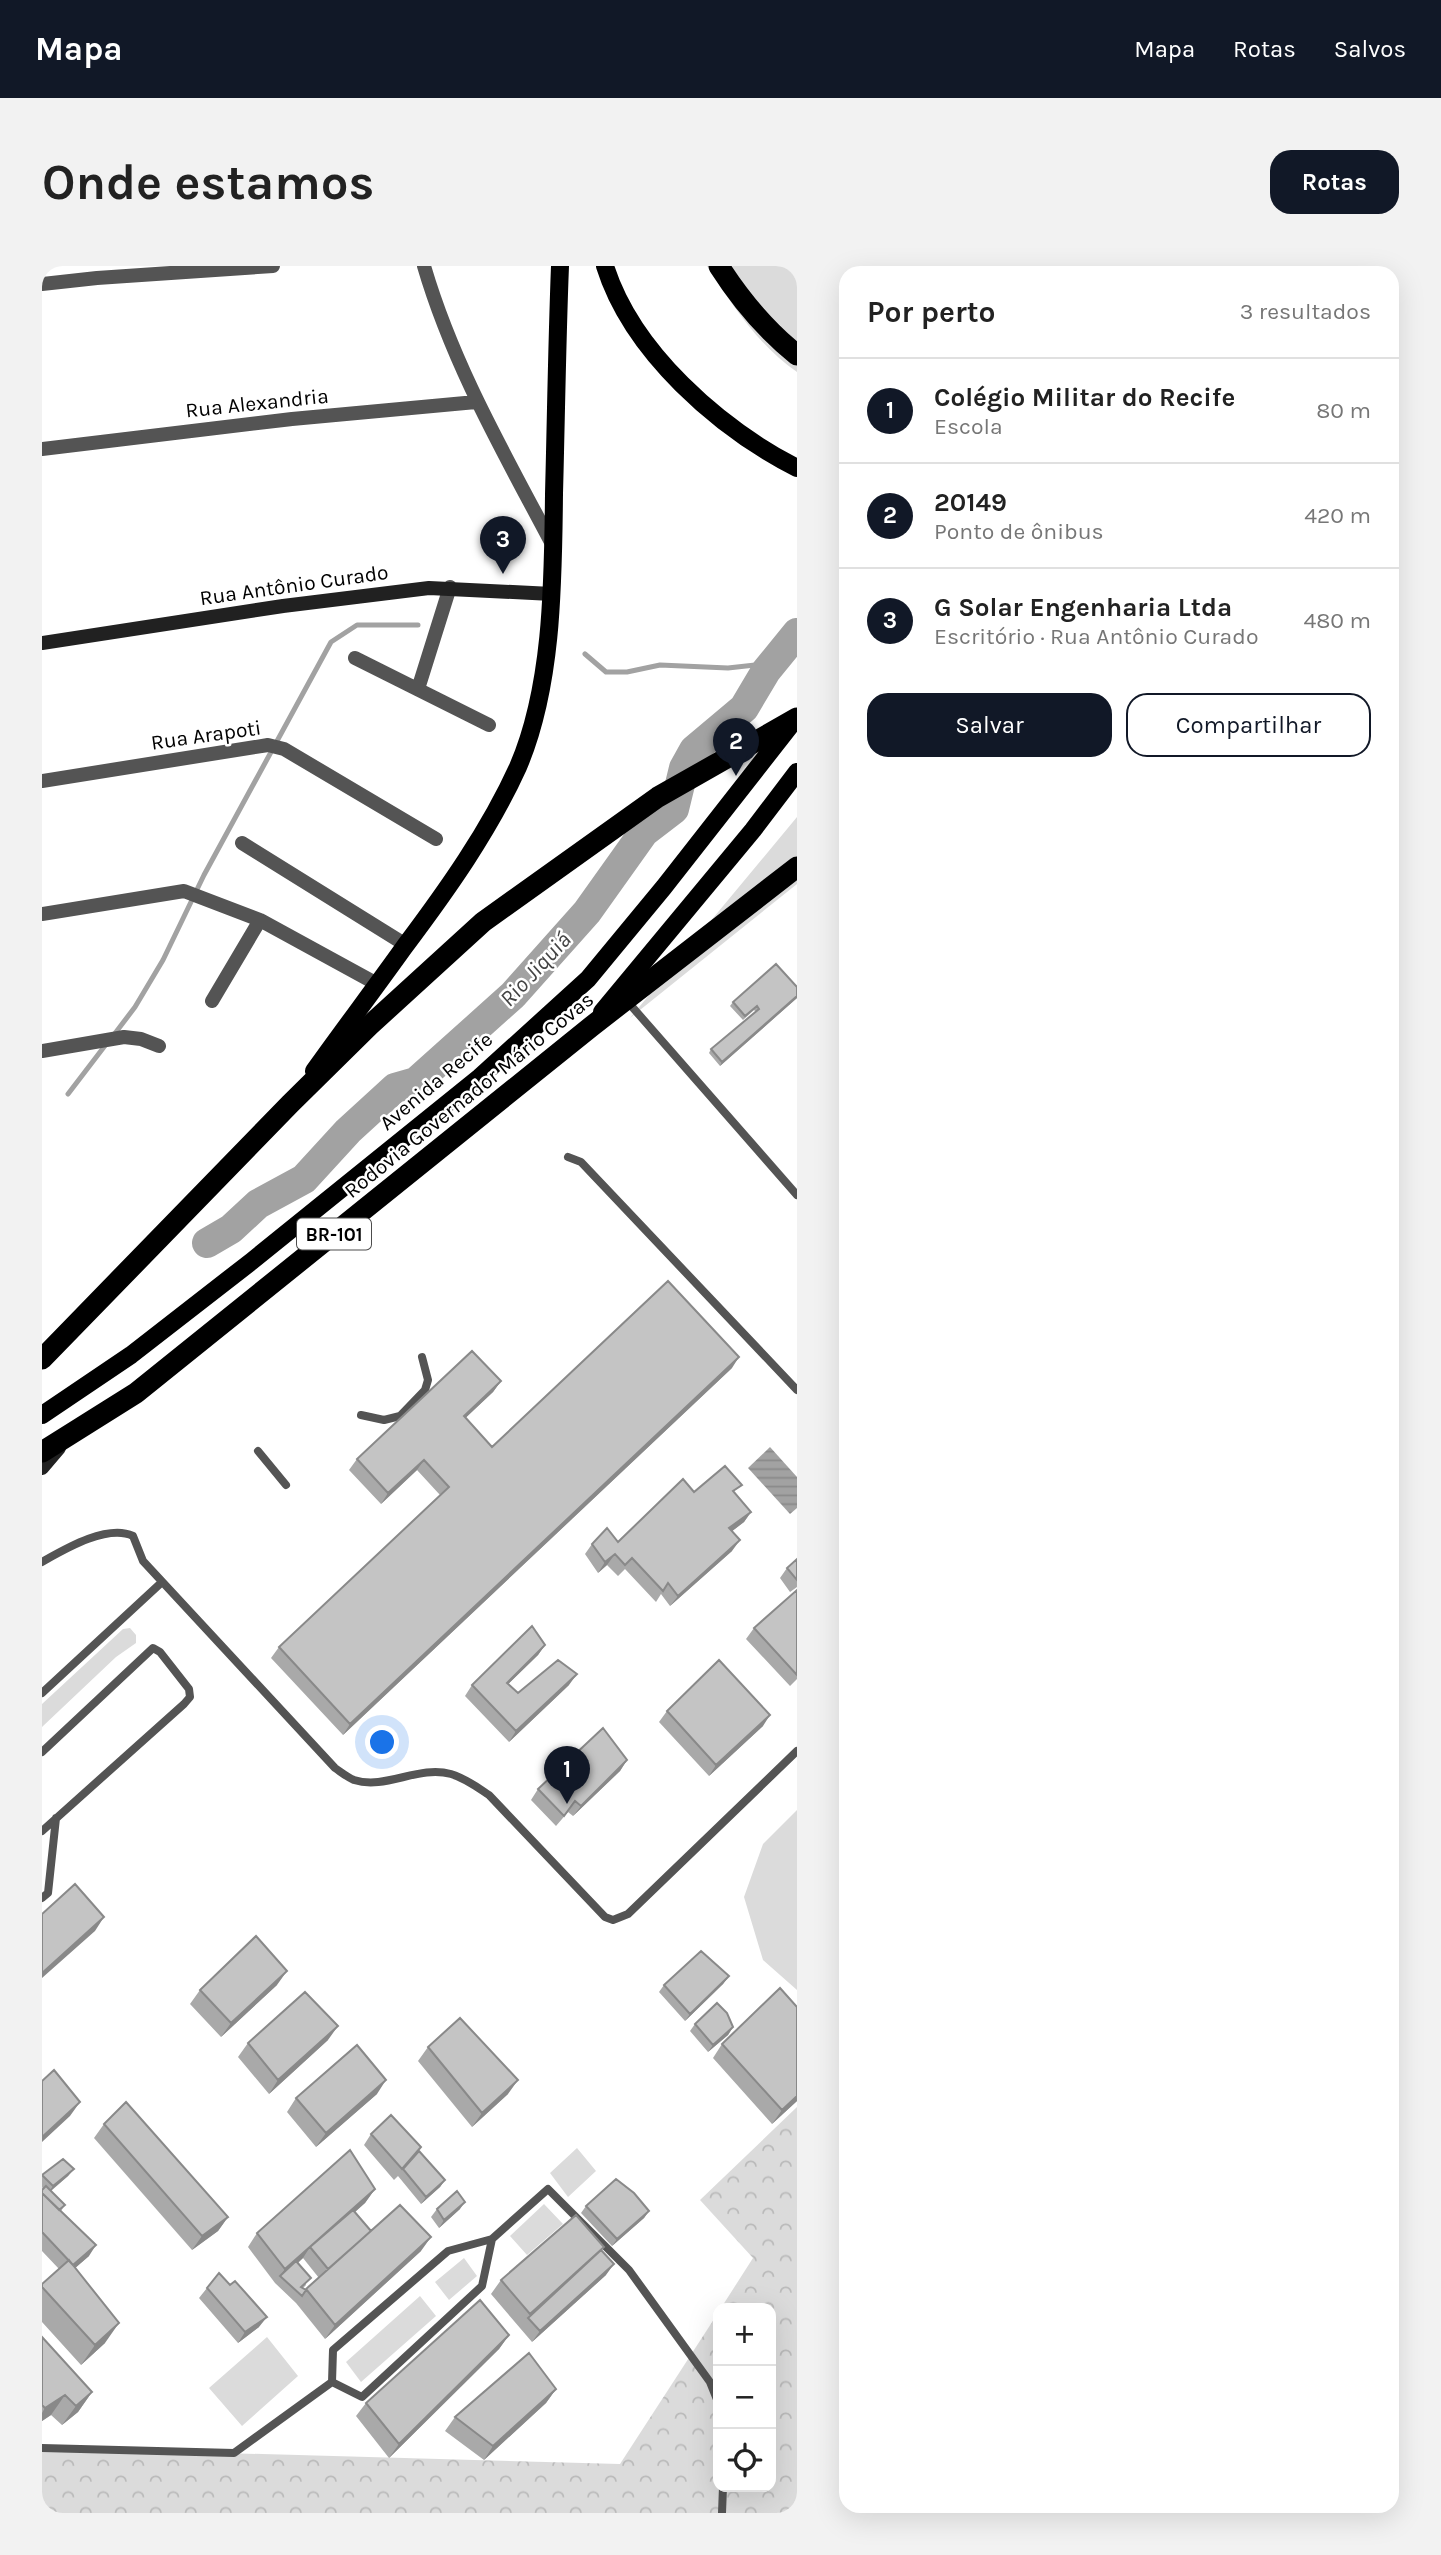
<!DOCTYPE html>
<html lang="pt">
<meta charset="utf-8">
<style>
:root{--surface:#fff;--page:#f2f2f2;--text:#222;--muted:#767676;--line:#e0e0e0;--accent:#111827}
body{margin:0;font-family:Karla,sans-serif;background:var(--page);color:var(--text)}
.controls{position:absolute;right:21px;bottom:21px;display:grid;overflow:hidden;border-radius:14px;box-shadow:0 7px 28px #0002}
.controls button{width:63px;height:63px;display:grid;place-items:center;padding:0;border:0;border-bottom:2px solid var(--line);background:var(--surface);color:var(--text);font:35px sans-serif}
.you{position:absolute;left:341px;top:1477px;width:24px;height:24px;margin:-18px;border:5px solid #fff;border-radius:50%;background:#1a73e8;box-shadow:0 0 0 10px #1a73e833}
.badge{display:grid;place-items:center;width:46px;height:46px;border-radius:50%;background:var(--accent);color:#fff;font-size:23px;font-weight:700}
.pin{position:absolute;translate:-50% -58px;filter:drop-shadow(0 2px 4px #0008)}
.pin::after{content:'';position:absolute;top:37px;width:24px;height:21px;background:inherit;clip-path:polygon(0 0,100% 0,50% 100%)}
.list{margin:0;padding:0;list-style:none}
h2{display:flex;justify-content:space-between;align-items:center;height:91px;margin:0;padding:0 28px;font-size:30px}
h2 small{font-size:23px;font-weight:400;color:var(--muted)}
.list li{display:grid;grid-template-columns:46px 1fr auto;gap:21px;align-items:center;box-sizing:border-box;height:105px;padding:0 28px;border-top:2px solid var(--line)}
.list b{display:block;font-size:26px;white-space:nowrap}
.list p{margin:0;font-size:23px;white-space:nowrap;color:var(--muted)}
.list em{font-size:23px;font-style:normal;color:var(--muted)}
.actions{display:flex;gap:14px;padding:21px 28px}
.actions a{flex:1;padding:16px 0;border:2px solid var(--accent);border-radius:21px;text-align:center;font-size:24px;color:var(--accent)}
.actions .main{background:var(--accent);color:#fff}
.icon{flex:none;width:38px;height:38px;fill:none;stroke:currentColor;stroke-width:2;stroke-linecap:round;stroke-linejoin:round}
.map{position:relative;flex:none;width:755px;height:2247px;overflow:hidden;border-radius:21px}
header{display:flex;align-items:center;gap:42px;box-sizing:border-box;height:98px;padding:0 35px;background:var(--accent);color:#fff}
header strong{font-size:33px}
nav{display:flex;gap:38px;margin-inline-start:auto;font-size:24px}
.intro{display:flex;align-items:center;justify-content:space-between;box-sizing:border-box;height:168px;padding:0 42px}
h1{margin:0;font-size:49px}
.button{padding:18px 32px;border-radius:21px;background:var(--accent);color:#fff;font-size:24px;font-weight:700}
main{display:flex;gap:42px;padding:0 42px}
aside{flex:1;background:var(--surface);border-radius:21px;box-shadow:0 7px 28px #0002}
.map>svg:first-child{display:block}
.grass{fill:#dbdbdb}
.forest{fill:url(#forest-crowns)}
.water{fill:url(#water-rules)}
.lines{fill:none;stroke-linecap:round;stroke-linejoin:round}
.stream{stroke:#a2a2a2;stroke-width:5}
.river{stroke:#a2a2a2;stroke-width:30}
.lane{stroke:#545454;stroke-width:8}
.street{stroke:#545454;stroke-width:14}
.secondary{stroke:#212121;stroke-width:14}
.primary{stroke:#000;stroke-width:18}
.highway{stroke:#000;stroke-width:21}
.wall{fill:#a9a9a9;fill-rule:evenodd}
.shaded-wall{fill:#898989}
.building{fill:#c4c4c4;stroke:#898989;stroke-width:2}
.labels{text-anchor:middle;stroke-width:5;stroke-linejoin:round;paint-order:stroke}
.shield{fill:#fff;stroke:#4c4c4c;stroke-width:2}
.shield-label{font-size:19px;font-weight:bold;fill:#000}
.street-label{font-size:21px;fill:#000;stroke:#fff}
.water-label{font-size:23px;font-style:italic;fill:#434343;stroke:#fff}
</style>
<header>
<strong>Mapa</strong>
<nav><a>Mapa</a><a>Rotas</a><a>Salvos</a></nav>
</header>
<div class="intro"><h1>Onde estamos</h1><a class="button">Rotas</a></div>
<main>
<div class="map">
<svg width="755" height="2247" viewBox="0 0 755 2247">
<defs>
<pattern id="forest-crowns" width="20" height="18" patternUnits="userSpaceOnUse" patternTransform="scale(1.75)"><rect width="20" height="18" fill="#dbdbdb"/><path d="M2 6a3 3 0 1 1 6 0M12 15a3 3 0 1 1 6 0" fill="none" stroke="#bababa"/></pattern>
<pattern id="water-rules" width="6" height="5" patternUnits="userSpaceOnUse" patternTransform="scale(1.75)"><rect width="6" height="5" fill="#a2a2a2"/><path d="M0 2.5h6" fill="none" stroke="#8a8a8a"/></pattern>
</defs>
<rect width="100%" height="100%" fill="#fff"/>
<path class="grass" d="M665,0H755V106C716,79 691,40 665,0Z
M755,551V618L588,752Z
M88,1362L94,1369V1377L74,1391L0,1461V1438L81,1363Z
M755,1544V1724L721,1694L702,1631L721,1578Z
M535,1882L554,1905L526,1931L508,1907Z
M502,1938L521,1958L485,1989L468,1970Z
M422,1992L435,2010L407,2034L393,2016Z
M378,2030L394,2050L319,2116L304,2096Z
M225,2071L256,2110L200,2160L167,2122Z"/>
<path class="forest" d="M755,1841V2247H0V2182L578,2198L676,2047V2221H729V2042H679L711,1992L658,1934Z"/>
<path class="water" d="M728,1181L755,1211V1242L748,1248L706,1202Z"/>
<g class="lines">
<path class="stream" d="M543,388L564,406H585L618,399L686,402L730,397
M71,770L93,741L121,694L162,609L289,376L315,359H376
M26,828L65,777"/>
<path class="river" d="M165,977L189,963L216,938L262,913L306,865L353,822L374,816L471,729L545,646L602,566L632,543L642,502L652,484L702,442L724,405L755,367"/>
<path class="lane" d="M585,735L755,929
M526,891L539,896L755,1124
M319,1149L342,1154L358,1150L383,1124L386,1114L380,1091
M216,1185L244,1219
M0,1296C23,1283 65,1258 91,1270L101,1295L293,1502C299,1506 305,1511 312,1514C344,1524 376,1499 409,1508C423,1512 435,1521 447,1529L563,1651L571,1654L586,1648L755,1485
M0,1427L120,1316
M0,1486L111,1382L118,1386L147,1423L148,1431L142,1438L0,1565
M0,1632L6,1627L14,1552
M290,2116L320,2131L440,2020L450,1973
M0,2182L192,2187L290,2116L291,2084L406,1985L450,1973L506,1923L587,2004L668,2116L676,2136
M680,2247L681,2221"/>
<path class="street" d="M382,0C411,99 462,187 510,278
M0,18L55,12L231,0
M0,183L250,153L434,136
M313,392L447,459
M376,423L408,321
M0,515L226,479L242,483L394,573
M200,577L364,679
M0,648L142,625L218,654L335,718
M170,735L218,654
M0,785L82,771L99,773L117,780"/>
<path class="secondary" d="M0,377L241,340L387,322L510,328
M0,1202L17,1182"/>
<path class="primary" d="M563,0C590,86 677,162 755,202
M560,746L711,564L755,506
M272,805C302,763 333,722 363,680C405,624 447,565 476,501C511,420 511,315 512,228C514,152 515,76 518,0
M0,1149L89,1089L210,995L438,811L546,713L622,621L752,455"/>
<path class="highway" d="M677,0C698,33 724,64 755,89
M0,1093L248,838L327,760L441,656L616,531L755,452
M0,1186L94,1127L550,760L755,601"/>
</g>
<path class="wall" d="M755,721V732L678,800L667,787L669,783L714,746L712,744L701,754L688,740L691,736Z
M690,1102L301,1469L229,1392L237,1381L398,1229L375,1204L339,1238L307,1204L315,1193L459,1115L451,1126L423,1152L450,1181Z
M693,1228L709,1246L702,1256L690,1265V1285L628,1340L619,1328L614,1336L583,1303L576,1310L565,1299L556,1307L543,1288L550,1278L576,1276Z
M755,1293V1321L748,1326L738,1312L745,1302Z
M755,1324V1413L748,1420L704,1373L712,1362Z
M503,1379L496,1389L466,1418L476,1427L527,1419L467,1476L423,1430L430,1419Z
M625,1445L721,1460L667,1510L617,1456Z
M585,1494L578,1505L531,1550L526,1546L514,1560L489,1534L496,1523Z
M687,1710L681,1718L643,1755L617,1726L622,1719Z
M235,1719L179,1771L148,1738L158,1724Z
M755,1741V1835L730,1858L671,1792L680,1778Z
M653,1758L691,1761L686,1769L666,1786L648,1765Z
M286,1774L227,1828L196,1791L206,1777Z
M386,1781L466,1828L430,1861L376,1795Z
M335,1828L274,1881L245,1846L254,1832Z
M62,1858L186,1951L176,1965L150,1984L52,1872Z
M329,1868L377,1885L403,1914L398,1921L379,1938L356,1910L352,1914L322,1879Z
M32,1903L26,1910L9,1925L23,1939L19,1945L47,1990L33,2002L63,2077L39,2099L0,2056V2018L17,2003L0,1985V1924L1,1923L0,1921V1909Z
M333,1923L323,1937L313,1946L329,1965L379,1985L283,2073L254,2037L233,2017L206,1981L215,1967ZM261,1992L277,2012L264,2024L261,2022L264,2019L256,1997Z
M544,1940L607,1945L602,1952L570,1980L539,1947Z
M395,1943H418L397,1962L389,1951Z
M562,1981L559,1984L564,2009L490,2076L449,2028L459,2014Z
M165,2022L217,2061L196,2077L157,2032Z
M467,2069L457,2083L347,2192L314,2150L324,2137Z
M0,2071L50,2126L36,2146L20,2159L9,2149L0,2155Z
M514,2123L504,2137L442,2194L403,2165L413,2151Z"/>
<path class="shaded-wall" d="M755,730V732L678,800L680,796Z
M697,1091L690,1102L301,1469L308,1458Z
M459,1115L451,1126L414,1161L422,1150Z
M382,1194L375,1204L339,1238L346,1227Z
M709,1246L702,1256L680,1273L687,1262Z
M698,1274L690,1285L628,1340L636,1330Z
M573,1288L565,1299L556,1307L563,1296Z
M503,1379L496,1389L457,1427L465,1417Z
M535,1408L527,1419L467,1476L474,1465Z
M728,1449L721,1460L667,1510L674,1499Z
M585,1494L578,1505L531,1550L539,1540Z
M62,1651L53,1665L0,1712V1707Z
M245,1705L235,1719L179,1771L189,1757Z
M687,1710L681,1718L643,1755L648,1748Z
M296,1760L286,1774L227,1828L236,1814Z
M691,1761L686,1769L666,1786L671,1779Z
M344,1814L335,1828L274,1881L284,1867Z
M476,1814L466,1828L430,1861L440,1847Z
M755,1830V1835L730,1858L740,1844Z
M38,1836L28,1850L0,1876V1871Z
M32,1903L26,1910L6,1927L11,1920Z
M403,1914L398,1921L379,1938L384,1931Z
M333,1923L323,1937L270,1984L268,1981L261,1992L239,2011L238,2010L243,2003Z
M423,1936L418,1943L397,1962L402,1954Z
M607,1945L602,1952L570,1980L575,1973Z
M186,1951L176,1965L150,1984L160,1970Z
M389,1971L379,1985L283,2073L293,2059Z
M54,1979L47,1990L24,2010L31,2000Z
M572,1998L564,2009L490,2076L498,2065Z
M225,2051L217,2061L196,2077L203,2066Z
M77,2057L63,2077L39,2099L53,2079Z
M467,2069L457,2083L347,2192L357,2178Z
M514,2123L504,2137L442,2194L451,2180Z
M50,2126L36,2146L20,2159L34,2140Z
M23,2129L9,2149L0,2155V2147L3,2142Z"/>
<path class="building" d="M734,698L755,721V730L680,796L669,783L717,743L715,740L703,750L691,736Z
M626,1015L697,1091L308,1458L237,1381L407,1221L382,1194L346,1227L315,1193L430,1085L459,1115L422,1150L450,1181Z
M683,1200L700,1219L691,1225L709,1246L687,1262L698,1274L636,1330L626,1317L621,1325L590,1292L583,1299L573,1288L563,1296L550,1278L565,1262L576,1276L641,1213L652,1226Z
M755,1293V1314L745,1302Z
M755,1324V1409L712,1362Z
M490,1360L503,1379L465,1417L476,1427L516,1394L535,1408L474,1465L430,1419Z
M677,1394L728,1449L674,1499L625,1445Z
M561,1462L585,1494L539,1540L533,1535L522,1550L496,1523Z
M33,1618L62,1651L0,1707V1648Z
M214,1670L245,1705L189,1757L158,1724Z
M659,1685L687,1710L648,1748L622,1719Z
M738,1722L755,1741V1830L740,1844L680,1778Z
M263,1726L296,1760L236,1814L206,1777Z
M675,1737L685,1747L691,1761L671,1779L653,1758Z
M418,1752L476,1814L440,1847L386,1781Z
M315,1779L344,1814L284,1867L254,1832Z
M12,1804L38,1836L0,1871V1815Z
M84,1836L186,1951L160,1970L62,1858Z
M349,1849L379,1881L360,1903L329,1868Z
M308,1884L333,1923L243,2003L215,1967Z
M377,1885L403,1914L384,1931L361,1903Z
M21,1893L32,1903L11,1920L0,1909Z
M574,1913L592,1927L607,1945L575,1973L544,1940Z
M4,1920L23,1939L17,1944L0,1927V1924Z
M415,1925L423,1936L402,1954L395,1943Z
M0,1927L54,1979L31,1999L0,1966Z
M358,1939L389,1971L293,2059L264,2023Z
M311,1944L329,1965L286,2003L268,1981Z
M534,1949L562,1981L488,2048L459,2014Z
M559,1984L572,1998L498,2065L486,2052Z
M27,1994L77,2057L53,2079L0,2021V2018Z
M254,1995L269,2012L259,2021L264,2024L260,2030L238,2010Z
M177,2007L188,2019L193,2015L225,2051L203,2066L165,2022Z
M438,2034L467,2069L357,2178L324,2137Z
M0,2071L50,2126L34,2140L23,2129L3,2142L0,2139Z
M487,2087L514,2123L451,2180L413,2151Z"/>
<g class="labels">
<rect class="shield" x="255" y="952.5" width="74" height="31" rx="5"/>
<g class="shield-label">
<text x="292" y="975">BR-101</text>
</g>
<g class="street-label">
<text transform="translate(215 137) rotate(-6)" y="7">Rua Alexandria</text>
<text transform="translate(252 319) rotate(-8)" y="7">Rua Antônio Curado</text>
<text transform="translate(164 469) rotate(-8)" y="7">Rua Arapoti</text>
<text transform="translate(394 815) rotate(-40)" y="7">Avenida Recife</text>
<text transform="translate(427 829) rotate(-39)" y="7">Rodovia Governador Mário Covas</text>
</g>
<g class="water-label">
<text transform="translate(493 703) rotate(-47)" y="8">Rio Jiquiá</text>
</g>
</g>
</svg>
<div class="controls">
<button>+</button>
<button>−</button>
<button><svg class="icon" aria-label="locate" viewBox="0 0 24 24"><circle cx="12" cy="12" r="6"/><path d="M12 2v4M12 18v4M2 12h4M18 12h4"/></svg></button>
</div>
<div class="you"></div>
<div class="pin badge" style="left:525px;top:1538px">1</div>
<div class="pin badge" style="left:694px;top:510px">2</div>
<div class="pin badge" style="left:461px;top:308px">3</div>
</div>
<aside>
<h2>Por perto<small>3 resultados</small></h2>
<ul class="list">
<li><span class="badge">1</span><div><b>Colégio Militar do Recife</b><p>Escola</p></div><em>80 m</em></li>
<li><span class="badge">2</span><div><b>20149</b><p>Ponto de ônibus</p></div><em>420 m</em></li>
<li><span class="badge">3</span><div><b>G Solar Engenharia Ltda</b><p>Escritório · Rua Antônio Curado</p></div><em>480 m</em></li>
</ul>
<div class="actions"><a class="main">Salvar</a><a>Compartilhar</a></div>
</aside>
</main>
